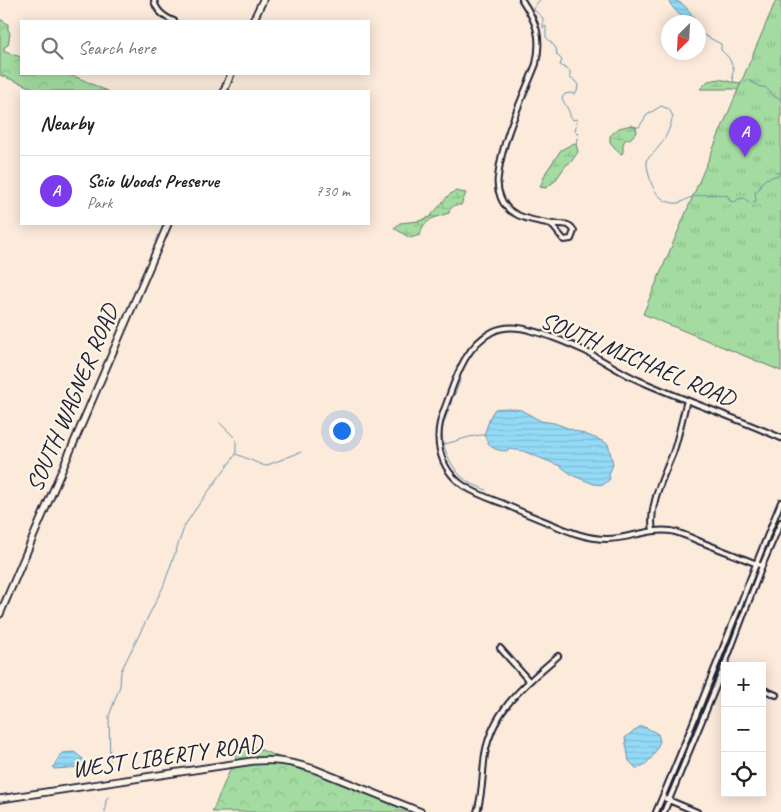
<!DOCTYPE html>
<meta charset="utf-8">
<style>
:root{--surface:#fff;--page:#f6f6f6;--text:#222;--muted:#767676;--line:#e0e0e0;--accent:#7c3aed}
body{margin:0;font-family:Caveat,sans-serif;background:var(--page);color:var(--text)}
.controls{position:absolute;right:15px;bottom:15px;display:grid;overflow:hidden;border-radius:0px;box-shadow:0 2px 12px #0003}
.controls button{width:45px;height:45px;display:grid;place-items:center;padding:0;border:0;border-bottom:1px solid var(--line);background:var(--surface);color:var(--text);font:25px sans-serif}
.compass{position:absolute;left:661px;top:15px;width:45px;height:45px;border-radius:50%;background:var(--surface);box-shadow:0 2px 12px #0003;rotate:204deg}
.you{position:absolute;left:341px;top:430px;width:18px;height:18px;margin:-12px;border:4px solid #fff;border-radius:50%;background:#1a73e8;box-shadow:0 0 0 8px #1a73e833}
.badge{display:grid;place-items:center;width:32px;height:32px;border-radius:50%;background:var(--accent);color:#fff;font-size:16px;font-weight:700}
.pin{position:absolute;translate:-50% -41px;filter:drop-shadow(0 1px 2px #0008)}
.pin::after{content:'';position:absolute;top:26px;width:18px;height:15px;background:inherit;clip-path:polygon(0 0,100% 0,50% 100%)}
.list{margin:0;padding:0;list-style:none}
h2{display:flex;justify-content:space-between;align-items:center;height:65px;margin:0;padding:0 20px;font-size:21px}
h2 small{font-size:16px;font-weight:400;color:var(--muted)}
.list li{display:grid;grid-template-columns:32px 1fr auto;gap:15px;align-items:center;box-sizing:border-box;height:70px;padding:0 20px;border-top:1px solid var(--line)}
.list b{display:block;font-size:19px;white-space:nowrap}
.list p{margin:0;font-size:16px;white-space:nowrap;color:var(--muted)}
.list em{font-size:16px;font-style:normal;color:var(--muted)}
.icon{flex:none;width:28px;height:28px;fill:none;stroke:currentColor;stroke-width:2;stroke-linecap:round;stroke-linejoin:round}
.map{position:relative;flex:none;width:781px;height:812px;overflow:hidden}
.search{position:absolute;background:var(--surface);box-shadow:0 2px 12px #0003;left:20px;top:20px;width:350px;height:55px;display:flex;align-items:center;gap:12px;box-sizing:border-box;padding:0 18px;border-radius:0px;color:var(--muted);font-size:19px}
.panel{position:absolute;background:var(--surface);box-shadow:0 2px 12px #0003;left:20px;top:90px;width:350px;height:135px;border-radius:0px}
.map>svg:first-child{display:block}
.forest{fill:url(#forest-crowns);stroke:#627e6e}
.wetland{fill:url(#wetland-marsh);stroke:#627e6e}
.park{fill:url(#park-tufts);stroke:#627e6e}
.water{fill:url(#water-rules);stroke:#6690ab}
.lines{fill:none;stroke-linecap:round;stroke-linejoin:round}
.stream{stroke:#6690ab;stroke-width:1}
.street-casing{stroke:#22223b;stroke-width:8}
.secondary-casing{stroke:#22223b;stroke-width:9}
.street{stroke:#fcf5e5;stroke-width:4}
.secondary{stroke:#fcf5e5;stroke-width:5.5}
.labels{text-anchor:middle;stroke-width:4.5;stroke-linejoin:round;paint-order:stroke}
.street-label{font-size:24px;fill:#22223b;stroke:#fcf5e5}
</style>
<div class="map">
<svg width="781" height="812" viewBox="0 0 781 812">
<defs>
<pattern id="forest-crowns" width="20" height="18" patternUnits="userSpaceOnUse" patternTransform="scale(1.25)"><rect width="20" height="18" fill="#a3dba0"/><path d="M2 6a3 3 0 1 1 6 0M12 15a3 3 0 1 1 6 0" fill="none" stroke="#8cbc8b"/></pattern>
<pattern id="wetland-marsh" width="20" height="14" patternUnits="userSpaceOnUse" patternTransform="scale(1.25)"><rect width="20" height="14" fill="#a3dba0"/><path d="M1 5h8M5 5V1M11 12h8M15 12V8" fill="none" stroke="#8cbc8b"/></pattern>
<pattern id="park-tufts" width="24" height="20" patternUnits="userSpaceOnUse" patternTransform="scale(1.25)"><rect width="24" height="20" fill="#a3dba0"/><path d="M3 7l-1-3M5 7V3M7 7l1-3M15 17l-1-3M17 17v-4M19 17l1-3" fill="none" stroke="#8cbc8b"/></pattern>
<pattern id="water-rules" width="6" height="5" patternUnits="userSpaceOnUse" patternTransform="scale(1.25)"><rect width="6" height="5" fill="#94daf6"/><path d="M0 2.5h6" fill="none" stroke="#7fbbd4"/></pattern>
</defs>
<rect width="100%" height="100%" fill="#fcebdb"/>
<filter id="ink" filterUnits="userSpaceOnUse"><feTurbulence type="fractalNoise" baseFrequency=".02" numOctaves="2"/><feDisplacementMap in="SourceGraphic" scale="10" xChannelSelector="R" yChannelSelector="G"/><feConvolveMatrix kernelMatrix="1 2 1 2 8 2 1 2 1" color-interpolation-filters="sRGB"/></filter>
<g filter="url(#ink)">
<path class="forest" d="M0,19L8,24V30L10,33L8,45L4,47L5,52L21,57V74C34,74 52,72 64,74C79,76 94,86 108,91H40L0,75Z
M242,742L413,812H212Z"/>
<path class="wetland" d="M720,79L731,82L744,83L739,91L735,89H700L708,81Z
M631,125L636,127L637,132L630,139L625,140L623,144V153L620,154L610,142V136L619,128Z
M574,143L576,144L578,152L571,162L566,165L555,181L546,188L540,187L546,172L561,150Z
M455,191L466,193L461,205H455L450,209L449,213L431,219L423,226L420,235L410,238L394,228L400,223L419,221L430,217L448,196Z"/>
<path class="park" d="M776,0H781V371L643,314Z"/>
<path class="water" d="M672,0C684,2 691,11 695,22H686C681,15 672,9 669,1Z
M507,408L521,410L541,421L554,423L598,439L608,444L613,464L609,475L610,479L603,485L594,484L574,476L560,466L523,451L509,449L506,451C492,450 490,447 484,435L491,415L495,409Z
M641,726L647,728L658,734L660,741C654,755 651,762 637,769L629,761L625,738L632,732Z
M74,752L83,759L85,765L83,767L54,769L53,768C55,763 58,759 60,755L63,753Z"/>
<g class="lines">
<path class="stream" d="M540,0L537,3L533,9L543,18V28L546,26V37L556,48L557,55L562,60L560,65L570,71V78L575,81L578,85L577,92L574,94L570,93L565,94L562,98C564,104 570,110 570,116L573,120L576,119L577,121L575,131L578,134L576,144
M698,32L721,44V50L729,58L734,70L732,75L734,82
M744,83L747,79L760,87H765L775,97L781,99
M636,127H639L647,115L661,106L669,109L673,116C668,136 661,147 646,160C649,176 651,193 666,201C670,202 674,204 678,203C682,202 685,200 689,198C702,194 714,193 728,196L730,201L735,202L738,199L744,198L750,203L756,201L755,192L760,188L761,183L766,179L781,174
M775,172L781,173
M454,396L460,381
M452,400C449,411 442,423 442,434C443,452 454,472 468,482C473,485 480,487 486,490
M220,423L236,439V453
M445,444C458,441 471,435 484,435
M110,769L109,716L120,686L121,671L163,587L185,525L197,507L236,454L265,466L301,452
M105,812L106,800L108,797"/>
<g class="street-casing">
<path id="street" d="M154,0C156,11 164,17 174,21
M522,0C537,23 542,37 536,64C522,100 502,138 498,177C496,190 502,207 514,213C523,219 536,221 547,223C557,226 569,220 574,231L571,239L564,240L552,225
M653,531C648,506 664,475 673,453C679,436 682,418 687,400
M762,566C742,558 722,550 701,542C692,538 681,533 671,531C649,528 629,539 607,539C586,539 568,531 549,523C534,517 519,511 504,504C491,499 476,494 464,486C438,468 433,437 444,410C455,382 463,347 492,332C504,326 519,327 532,331C549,335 568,343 585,351C603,360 620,372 638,380C685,401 734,417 781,438
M500,648L529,681
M762,689L776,695
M666,799L697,812
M477,812C483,793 482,774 485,754C493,709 526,684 558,656
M656,812C700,710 739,605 781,502
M664,812L722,672L762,566L781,522"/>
</g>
<g class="secondary-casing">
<path id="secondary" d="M253,21L263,0
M224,91L231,74
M0,614L168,224
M0,799L253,761C276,759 291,762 314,769L421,812"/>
</g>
<use href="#street" class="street"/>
<use href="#secondary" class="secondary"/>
</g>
</g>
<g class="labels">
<g class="street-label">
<text transform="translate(638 359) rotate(23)" y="8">SOUTH MICHAEL ROAD</text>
<text transform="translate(72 398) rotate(-67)" y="8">SOUTH WAGNER ROAD</text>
<text transform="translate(167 756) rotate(-8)" y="8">WEST LIBERTY ROAD</text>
</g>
</g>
</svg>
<div class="controls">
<button>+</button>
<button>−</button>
<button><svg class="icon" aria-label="locate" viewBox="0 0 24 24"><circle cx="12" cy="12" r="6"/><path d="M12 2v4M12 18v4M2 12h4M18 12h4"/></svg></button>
</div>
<svg class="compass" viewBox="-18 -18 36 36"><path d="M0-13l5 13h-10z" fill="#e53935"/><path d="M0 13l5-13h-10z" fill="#767676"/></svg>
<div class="you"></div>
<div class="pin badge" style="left:745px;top:157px">A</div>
<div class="search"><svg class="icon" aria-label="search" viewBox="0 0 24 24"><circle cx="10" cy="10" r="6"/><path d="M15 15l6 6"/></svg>Search here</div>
<section class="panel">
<h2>Nearby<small></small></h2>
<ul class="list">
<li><span class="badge">A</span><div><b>Scio Woods Preserve</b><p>Park</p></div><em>730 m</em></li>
</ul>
</section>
</div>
